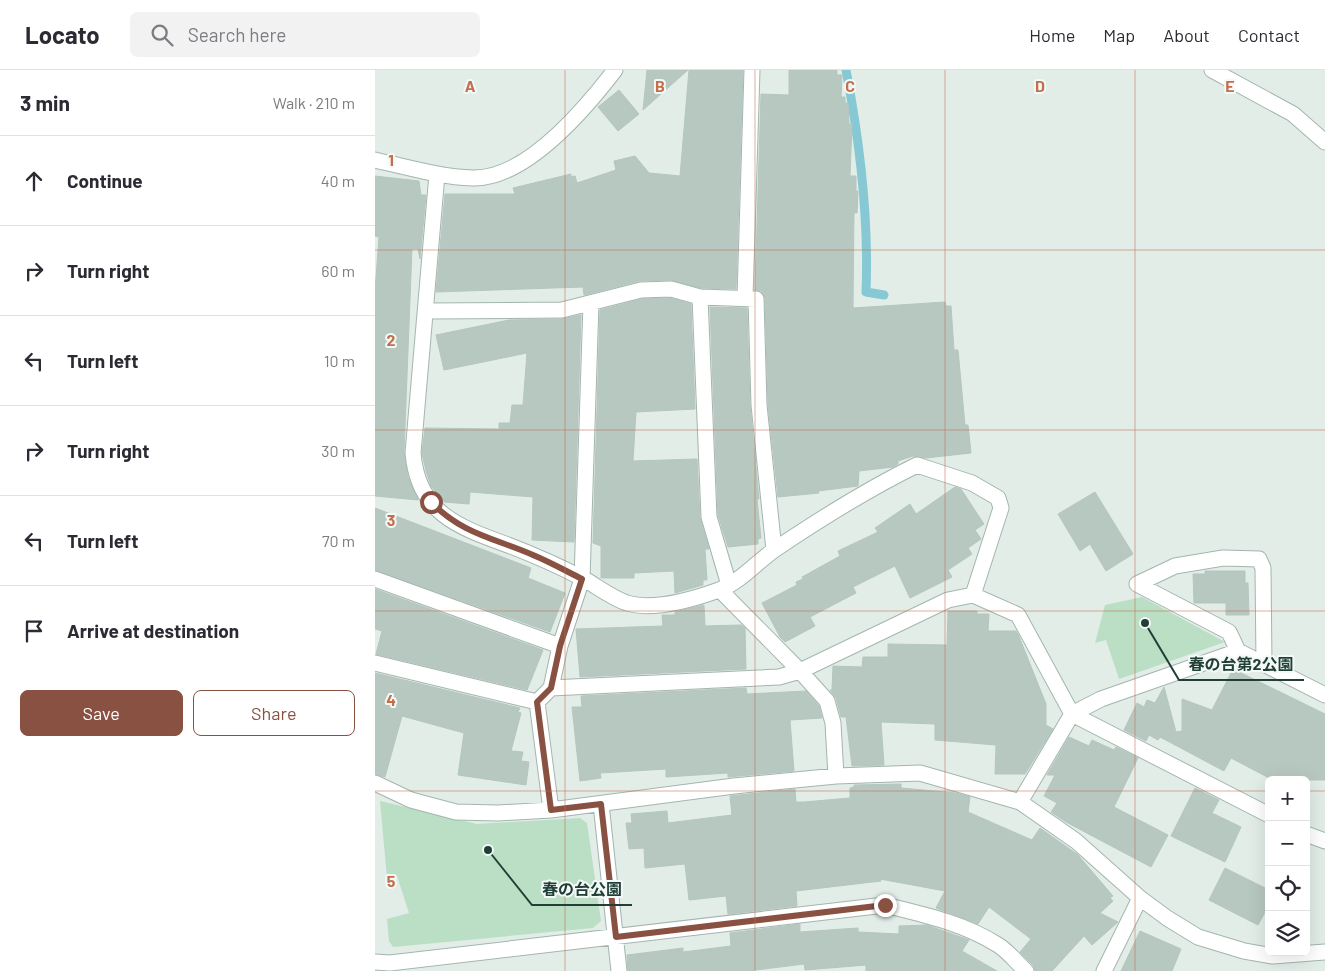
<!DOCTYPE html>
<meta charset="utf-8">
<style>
:root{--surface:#fff;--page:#f2f2f3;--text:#2b2b33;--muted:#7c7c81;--line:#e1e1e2;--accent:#885142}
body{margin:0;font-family:Barlow,"Noto Sans JP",sans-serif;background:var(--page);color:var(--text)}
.controls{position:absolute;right:15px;bottom:15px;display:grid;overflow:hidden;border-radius:8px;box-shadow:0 5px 20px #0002}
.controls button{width:45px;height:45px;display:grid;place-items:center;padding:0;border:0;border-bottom:1px solid var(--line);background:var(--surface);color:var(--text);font:25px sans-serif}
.stop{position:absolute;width:15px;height:15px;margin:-11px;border:4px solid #885142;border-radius:50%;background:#fff}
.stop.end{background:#885142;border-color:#fff;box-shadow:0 1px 5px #0008}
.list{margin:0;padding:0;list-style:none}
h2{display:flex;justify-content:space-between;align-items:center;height:65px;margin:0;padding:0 20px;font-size:21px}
h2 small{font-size:16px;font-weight:400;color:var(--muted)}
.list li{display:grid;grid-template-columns:32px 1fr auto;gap:15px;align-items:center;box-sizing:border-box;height:90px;padding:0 20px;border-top:1px solid var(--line)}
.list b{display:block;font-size:19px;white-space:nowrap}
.list em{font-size:16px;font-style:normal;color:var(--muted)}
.actions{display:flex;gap:10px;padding:15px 20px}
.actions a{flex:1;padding:11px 0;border:1px solid var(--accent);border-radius:8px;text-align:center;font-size:18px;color:var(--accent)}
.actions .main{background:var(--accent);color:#fff}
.icon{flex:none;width:28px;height:28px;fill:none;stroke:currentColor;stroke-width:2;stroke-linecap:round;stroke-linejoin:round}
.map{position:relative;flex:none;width:950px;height:901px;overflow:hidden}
header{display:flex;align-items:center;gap:30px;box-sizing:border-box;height:70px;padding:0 25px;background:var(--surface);border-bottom:1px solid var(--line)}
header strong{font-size:24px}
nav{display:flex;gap:28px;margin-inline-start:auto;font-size:18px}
.search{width:350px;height:45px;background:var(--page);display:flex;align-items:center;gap:12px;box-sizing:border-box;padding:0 18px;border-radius:8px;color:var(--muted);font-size:19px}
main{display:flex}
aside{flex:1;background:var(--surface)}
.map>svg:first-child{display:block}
.green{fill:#badfc4}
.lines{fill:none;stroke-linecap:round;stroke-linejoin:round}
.stream{stroke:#87c8d5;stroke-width:9}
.building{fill:#b7c8c1;stroke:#b4c7bf}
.minor-casing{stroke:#a4b5af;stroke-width:17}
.minor{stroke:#fff;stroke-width:15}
.route{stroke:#885142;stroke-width:6}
.grid{fill:none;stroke:#c36f4d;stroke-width:1;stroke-opacity:0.55}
.grid-label{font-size:16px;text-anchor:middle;font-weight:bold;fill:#c36f4d;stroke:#f3f9f6;stroke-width:4;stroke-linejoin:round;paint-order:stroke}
.leader{fill:none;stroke:#213f37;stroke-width:2}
.callout-dot{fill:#213f37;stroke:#f3f9f6;stroke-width:2}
.callout-label{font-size:16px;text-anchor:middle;font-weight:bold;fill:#213f37;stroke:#f3f9f6;stroke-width:4;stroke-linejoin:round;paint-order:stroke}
</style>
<header>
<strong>Locato</strong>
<div class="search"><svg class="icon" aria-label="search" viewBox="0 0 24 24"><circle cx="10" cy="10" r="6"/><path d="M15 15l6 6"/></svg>Search here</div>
<nav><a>Home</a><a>Map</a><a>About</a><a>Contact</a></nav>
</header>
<main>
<aside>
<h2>3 min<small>Walk · 210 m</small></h2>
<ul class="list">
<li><svg class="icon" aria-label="ahead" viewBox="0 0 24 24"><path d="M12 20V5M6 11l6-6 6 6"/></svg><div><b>Continue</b></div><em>40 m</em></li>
<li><svg class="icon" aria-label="right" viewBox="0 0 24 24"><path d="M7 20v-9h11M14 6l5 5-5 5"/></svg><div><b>Turn right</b></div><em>60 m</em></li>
<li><svg class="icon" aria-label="left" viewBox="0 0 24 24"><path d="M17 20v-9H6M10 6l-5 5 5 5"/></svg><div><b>Turn left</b></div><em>10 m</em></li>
<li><svg class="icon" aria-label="right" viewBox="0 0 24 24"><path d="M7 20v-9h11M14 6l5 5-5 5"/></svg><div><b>Turn right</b></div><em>30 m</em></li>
<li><svg class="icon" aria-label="left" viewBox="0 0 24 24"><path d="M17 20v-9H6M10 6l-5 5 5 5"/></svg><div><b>Turn left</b></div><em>70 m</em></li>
<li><svg class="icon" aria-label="arrive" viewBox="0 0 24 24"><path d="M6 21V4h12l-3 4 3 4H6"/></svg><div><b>Arrive at destination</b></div></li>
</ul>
<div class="actions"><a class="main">Save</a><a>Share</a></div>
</aside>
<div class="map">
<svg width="950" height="901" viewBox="0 0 950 901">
<rect width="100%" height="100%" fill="#e2ede8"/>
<path class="green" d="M767,527L850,572L744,609L731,570L720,573L730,535Z
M5,731L102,754L205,748L212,753L226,851L218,858L18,877L14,871L12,849L34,843L22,806L12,808Z"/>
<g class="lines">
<path class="stream" d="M471,0C485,73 494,147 491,222L509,225"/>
</g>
<path class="building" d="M272,0H313L268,40Z
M314,0H368L361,219L326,218L296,210L264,211L209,225L208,217L61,222L70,124H140L138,118L196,104V107L200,106L202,113L241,100L239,91L260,86L274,103L305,106Z
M414,0H462V5H467L466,27H470V33H473L474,54H477L475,106H481V121H483L482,143H479L478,238L570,232L571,236H576L579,280H583L590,355H593L596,383L551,388L538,386L523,391V394L518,397L484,401L483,416L443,421L444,423L403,427L393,334L390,229L386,221L380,220L386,24L414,25Z
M244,20L264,44L243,61L223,37Z
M0,106L44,111L46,125H51L45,189L43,179H37L29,382L33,407L43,430L0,426V221L4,167L0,166Z
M295,228L316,234L320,339L261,342L258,391L322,389L325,448L334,479H330L332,510H328V515L300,523L299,501L259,503V508H226V476L218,473L225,240L267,229Z
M335,237L372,238L375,335L384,429H382L386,468L383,469V474L353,477L343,445Z
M206,245L199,472L157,470L158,427L95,422L94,434L69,432L56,416L51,401L47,383L50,358L124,359V353H135L137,335H148L152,283L69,300L61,265L134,250L187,249Z
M580,417L586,419L609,454L600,460L606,469L593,478L597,484L573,500L577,507L535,528L520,496L478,517L481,523L435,547L440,556L410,572L405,567L387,533L422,515L421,512L428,509L427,507L465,486L463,481L503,462L500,458L535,434L541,444Z
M720,422L758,484L731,501L715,474L705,481L683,444Z
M0,438L156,498L153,508L190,523L175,562L0,500Z
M830,501H870V513H873L874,545H851V533H819L818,504H830Z
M0,519L168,580L152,620L1,584L7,561L0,559Z
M329,535L330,556L366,555L370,558L371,599L205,607L201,559L288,556L287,545H300V542Z
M573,541H602V544H614L613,561H641L643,564L671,634V655L678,659L650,704H620L621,675L560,670V654L506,652L509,695L477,696L471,647H466L461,628L455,620H457L458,596L487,597L488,587H513V574L572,575Z
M858,599L950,644V710H898L856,688L849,701L785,667L783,670L774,665L771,671L749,660L762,633L769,637L772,630L780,633L789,617L801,662L807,661V629L837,640Z
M0,603L145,638L143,642L146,643L136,681L148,682L146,691L154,692L151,715L83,705L89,663L27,646L10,707L0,704Z
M371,618L372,624L431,621L444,636L447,648L415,650L419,701L353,707V703L291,707V699L225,703L226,708L205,711L197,637H207L206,626Z
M694,667L714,676L717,670L739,680L741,677L763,688L739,737L793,765L776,797L691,752L676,742L682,733L669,726L680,705H672Z
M526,714V718L581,723L595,727L593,742L657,770L665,758L703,785L738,826L735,828L738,831L725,843L743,852L717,875L709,866L677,901H660L658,895L645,882L656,869L614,837L603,854L561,838L570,821L505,809L506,811L421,821L422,836L353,844L351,826L314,830L310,794L270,798L269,778L254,779L251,753H257L256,744L292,741L293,753L357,745L355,726L420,719L421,732H429L475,728V718L479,717V715Z
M820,718L844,730L837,743L866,757L850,792L796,766Z
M850,798L894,820V835L883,855L834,830Z
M425,854V862L483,858V862L524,864V856L552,855L594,870L587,881L622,901H491V895L430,900L429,894L373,901H253L252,885L308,878V882L356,876L355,863Z
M765,861L806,879L797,901H746Z"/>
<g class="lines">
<g class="minor-casing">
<path id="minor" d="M837,0L918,44L950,72
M0,90C32,97 65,107 98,108C151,109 210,39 240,0
M62,104L38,383C43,443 83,457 133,475C159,485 184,496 209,509C223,517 237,528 252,533C278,541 319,529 344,520C365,512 382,492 399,480C445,449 493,419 542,395L597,413L623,428L626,438L598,525L643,545L697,644L894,745
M325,227L334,447L354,515
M370,227L377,0
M51,241L187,240L266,220L296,219L325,227L381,229L384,335L399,480
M0,509L185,576
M762,514L800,496L848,488L884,489L888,498L889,594
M762,514L854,562L863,581
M0,593L162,632
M176,618L404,607L425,601L345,520
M461,706L458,653L452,631L425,601L573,530L598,525
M0,713L36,730L81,742L123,743L176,740L359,716L461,706L545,703L645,732L701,771L765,828L792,848L823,867L869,881L898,886L950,882
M645,732L697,644L726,629L863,581L950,625
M226,734L244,901
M176,740L162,632L176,618L185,576L207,509L216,233
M931,764L950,771
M0,892L15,893L510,835C550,845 588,853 623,875C633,881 642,893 651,901
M729,901L765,828"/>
</g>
<use href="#minor" class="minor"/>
</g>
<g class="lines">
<path class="route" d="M56,432C87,464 119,468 158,485C175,492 191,501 207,509L185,576L176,618L162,632L176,740L226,734L241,867L510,835"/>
</g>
<path class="grid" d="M190,0V901M380,0V901M570,0V901M760,0V901M0,180H950M0,360H950M0,541H950M0,721H894M931,721H950"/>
<g class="grid-label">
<text x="95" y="22">A</text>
<text x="285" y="22">B</text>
<text x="475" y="22">C</text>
<text x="665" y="22">D</text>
<text x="855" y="22">E</text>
<text x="16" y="96">1</text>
<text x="16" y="276">2</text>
<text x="16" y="456">3</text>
<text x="16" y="636">4</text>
<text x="16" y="817">5</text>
</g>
<path class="leader" d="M770 553L804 610H929M113 780L157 835H257"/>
<g class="callout-dot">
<circle cx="770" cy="553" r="5"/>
<circle cx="113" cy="780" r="5"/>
</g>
<g class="callout-label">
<text x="866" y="600">春の台第2公園</text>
<text x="207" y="825">春の台公園</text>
</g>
</svg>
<div class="controls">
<button>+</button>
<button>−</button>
<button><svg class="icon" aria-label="locate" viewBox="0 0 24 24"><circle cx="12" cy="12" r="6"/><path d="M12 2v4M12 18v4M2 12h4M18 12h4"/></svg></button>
<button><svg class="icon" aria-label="layers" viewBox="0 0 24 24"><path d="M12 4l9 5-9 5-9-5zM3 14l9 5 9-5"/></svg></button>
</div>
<div class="stop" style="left:56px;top:432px"></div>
<div class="stop end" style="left:510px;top:835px"></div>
</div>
</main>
